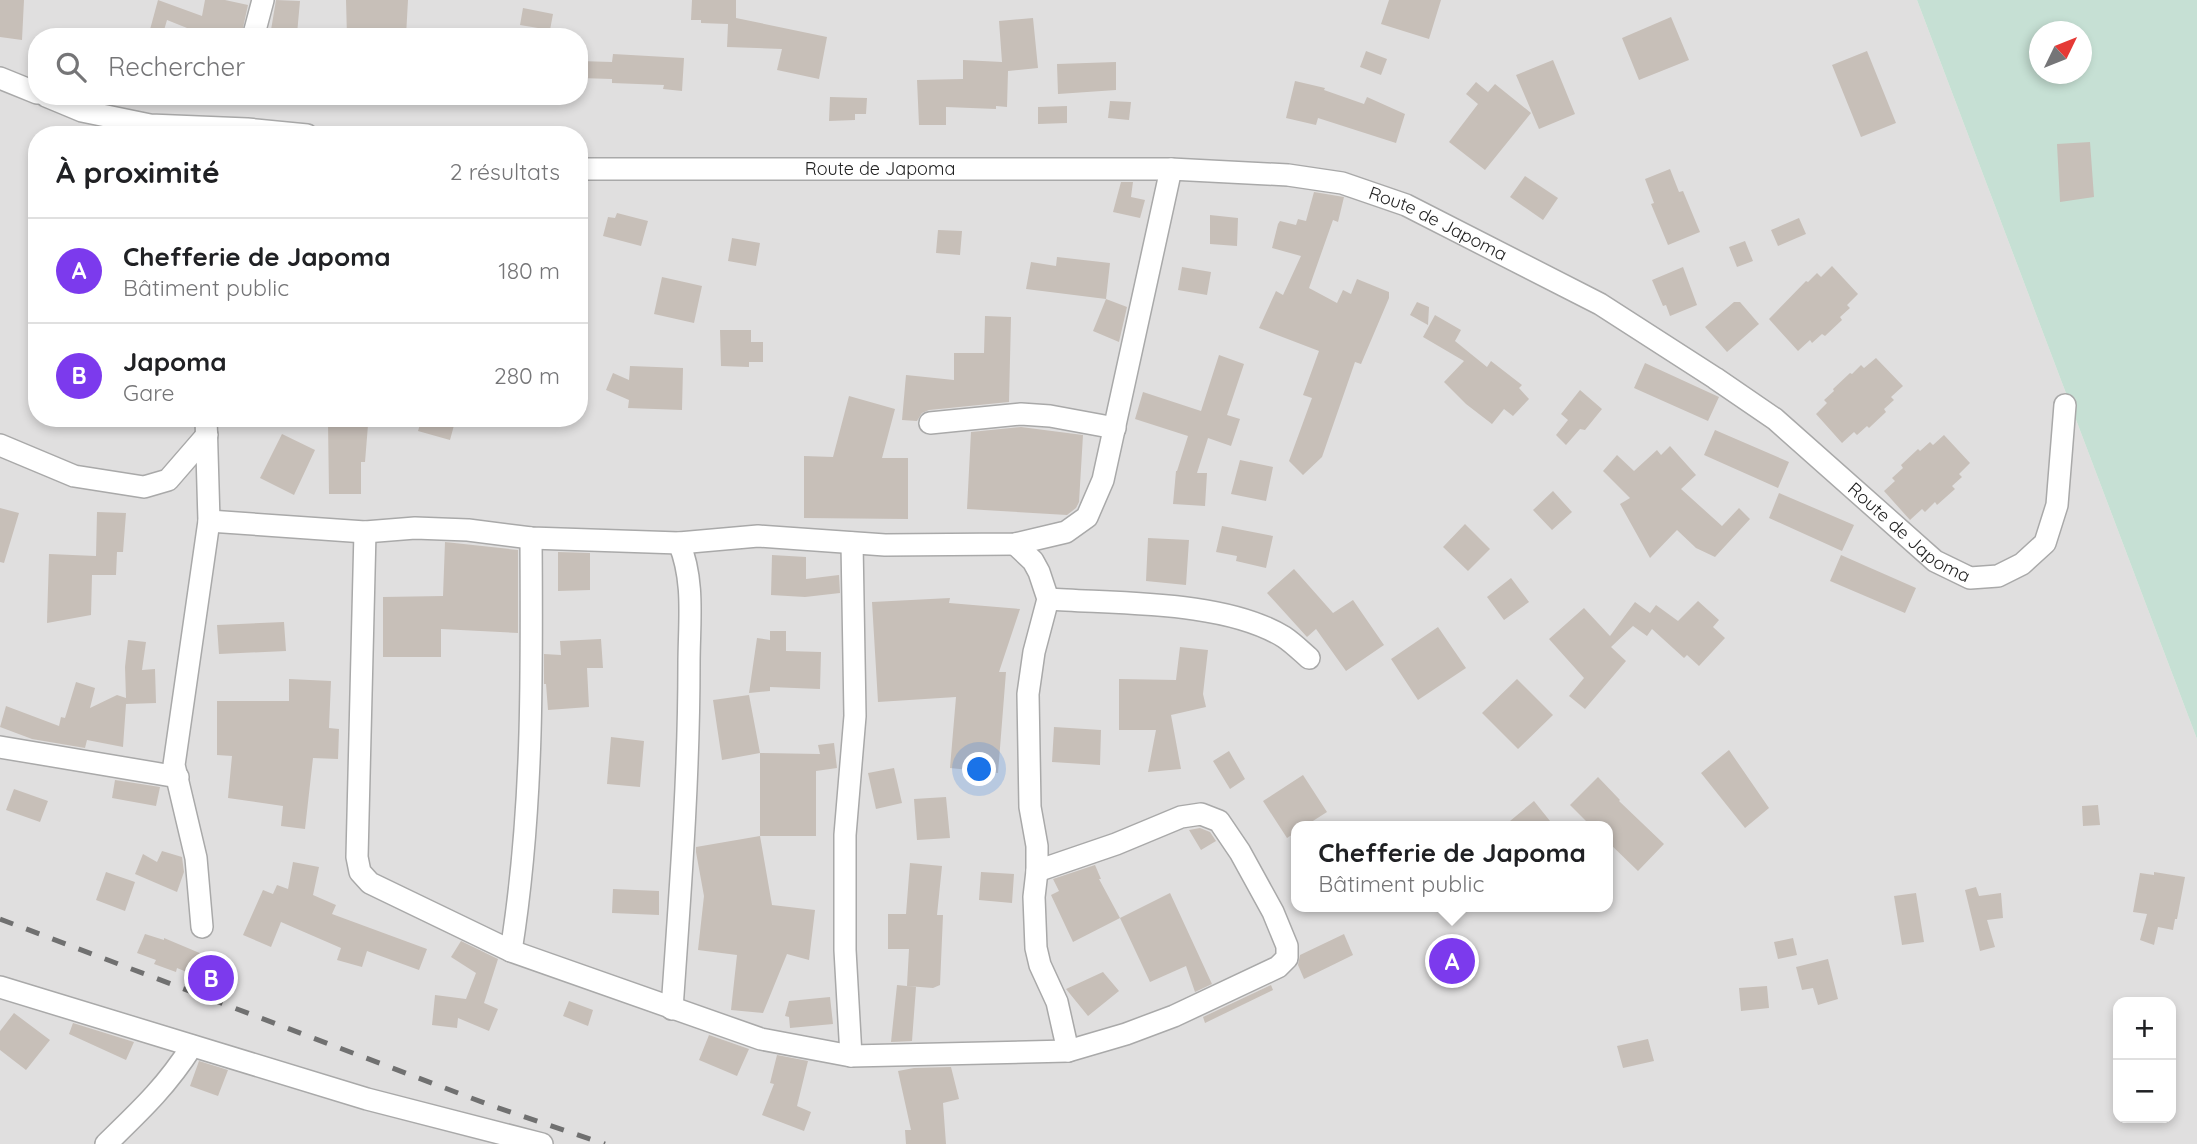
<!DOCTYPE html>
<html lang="fr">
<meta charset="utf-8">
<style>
:root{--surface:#fff;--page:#f6f6f6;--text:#202124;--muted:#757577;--line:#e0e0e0;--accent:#7c3aed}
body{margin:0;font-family:Quicksand,sans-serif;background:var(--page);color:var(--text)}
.controls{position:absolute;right:21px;bottom:21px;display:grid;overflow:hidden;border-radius:14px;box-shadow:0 4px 10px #0003}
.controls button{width:63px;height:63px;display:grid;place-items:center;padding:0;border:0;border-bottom:2px solid var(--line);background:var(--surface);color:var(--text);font:35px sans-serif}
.compass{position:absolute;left:2029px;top:21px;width:63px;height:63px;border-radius:50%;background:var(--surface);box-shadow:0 4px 10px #0003;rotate:47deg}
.you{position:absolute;left:980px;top:770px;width:24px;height:24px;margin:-18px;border:5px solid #fff;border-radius:50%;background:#1a73e8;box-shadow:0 0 0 10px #1a73e833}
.badge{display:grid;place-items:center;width:46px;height:46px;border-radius:50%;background:var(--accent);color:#fff;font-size:23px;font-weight:700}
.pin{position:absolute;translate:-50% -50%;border:4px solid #fff;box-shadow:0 2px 7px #0006}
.popup{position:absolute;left:1291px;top:821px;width:322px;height:91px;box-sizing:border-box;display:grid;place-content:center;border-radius:14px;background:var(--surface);filter:drop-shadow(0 2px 5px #0005);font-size:23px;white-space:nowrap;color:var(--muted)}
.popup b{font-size:26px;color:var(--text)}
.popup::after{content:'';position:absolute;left:50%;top:100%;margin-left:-14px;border:14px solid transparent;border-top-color:var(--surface)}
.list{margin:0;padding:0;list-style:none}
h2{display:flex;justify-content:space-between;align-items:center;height:91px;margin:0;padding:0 28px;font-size:30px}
h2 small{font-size:23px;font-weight:400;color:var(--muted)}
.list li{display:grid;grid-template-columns:46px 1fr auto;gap:21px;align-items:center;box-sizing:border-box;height:105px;padding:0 28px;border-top:2px solid var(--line)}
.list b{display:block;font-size:26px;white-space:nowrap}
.list p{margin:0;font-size:23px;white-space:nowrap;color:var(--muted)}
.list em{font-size:23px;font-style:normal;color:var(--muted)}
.icon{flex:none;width:38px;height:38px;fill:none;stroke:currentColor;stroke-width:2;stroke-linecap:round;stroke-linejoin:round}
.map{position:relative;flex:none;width:2197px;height:1144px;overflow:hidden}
.search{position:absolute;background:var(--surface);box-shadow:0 4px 10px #0003;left:28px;top:28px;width:560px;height:77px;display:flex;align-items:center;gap:18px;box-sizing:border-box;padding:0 24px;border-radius:28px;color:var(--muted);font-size:26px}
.panel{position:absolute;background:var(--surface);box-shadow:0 4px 10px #0003;left:28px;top:126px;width:560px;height:301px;border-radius:28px}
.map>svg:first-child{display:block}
.residential{fill:#e0dfdf;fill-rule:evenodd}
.wetland{fill:#c6e0d4;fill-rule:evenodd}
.building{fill:#c7bfb8}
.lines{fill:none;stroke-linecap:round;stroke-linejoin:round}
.minor-casing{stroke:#a9a9a9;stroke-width:24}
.minor{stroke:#fff;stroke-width:21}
.rail{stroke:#707070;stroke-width:5;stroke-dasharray:14 14;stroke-linecap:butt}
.labels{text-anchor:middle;stroke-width:6;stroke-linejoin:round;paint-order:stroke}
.street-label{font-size:18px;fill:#222;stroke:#fff}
</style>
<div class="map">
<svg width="2197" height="1144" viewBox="0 0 2197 1144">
<rect width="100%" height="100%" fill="#f2efe9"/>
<path class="residential" d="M0,0H1917L2197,739V1144H0ZM37,37H579V96H37ZM37,135H579V418H37ZM1296,826H1608V907H1296ZM2118,1002H2171V1118H2118Z"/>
<path class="wetland" d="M1917,0H2197V739ZM2039,32H2082V74H2039Z"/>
<path class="building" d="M0,0H24L22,40L0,37Z
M158,0L202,16L205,0H225L248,5L241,37H227L187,28L167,20L162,37H148Z
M276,0L300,1L297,34L271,30Z
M346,0H408L406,36L362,35V37H347Z
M692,0H736V18L827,37L819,79L777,70L782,49L727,47L728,24L701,23V20H691Z
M1389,0H1441L1429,39L1381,24Z
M523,8L553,14L550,30L520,25Z
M1671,17L1689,60L1639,80L1622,38Z
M1033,18L1038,68L1008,71L1007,107L996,106V109L946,107V125H919L917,80L963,79V60L1002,62L999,21Z
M1366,51L1387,59L1381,75L1360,67Z
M1867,51L1896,123L1861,137L1832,65Z
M613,54L684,58L682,91L663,89L664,85L612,83V79L579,78V61L612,62Z
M1553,60L1575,114L1539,129L1516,75Z
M1116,62V90L1058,94L1057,64Z
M1295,81L1325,88L1324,90L1364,104L1367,97L1405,114L1396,143L1318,118L1316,125L1286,118Z
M1476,82L1488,92L1495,84L1531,113L1485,170L1449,142L1478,104L1466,94Z
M830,97L867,98L866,114H855V120L829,121Z
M1110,101L1131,102L1129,120L1108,118Z
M1067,106V123L1038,124V107Z
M2090,142L2094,197L2060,202L2057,144Z
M1670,169L1679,192L1683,191L1700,232L1668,245L1651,204L1654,203L1645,179Z
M1525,176L1558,198L1543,220L1510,197Z
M1121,182H1133L1131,197L1145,200L1140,218L1113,212Z
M1314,192L1344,197L1338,222L1333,220L1309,288L1337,303L1343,290L1351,294L1357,279L1389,292V298L1361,364L1355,362L1322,457L1303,475L1289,461L1312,398L1303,395L1319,351L1259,328L1276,291L1283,295L1301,256L1272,248L1278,224L1280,221L1296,225L1298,219L1306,221Z
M617,213L648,221L641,246L603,236L608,217L615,218Z
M1210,215L1238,218L1237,246L1210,244Z
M1799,218L1806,234L1778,246L1771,230Z
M938,230L962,231L960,255L936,253Z
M732,238L760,243L756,266L728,261Z
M1745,241L1753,261L1737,267L1729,247Z
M1057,257L1110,263L1106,299L1026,289L1031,262L1056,266Z
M1832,266L1858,294L1847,305L1850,308L1840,317L1842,320L1825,336L1822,334L1812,343L1810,340L1798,351L1769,319L1806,281L1808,282L1817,273L1821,277Z
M1182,267L1211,272L1207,295L1178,290Z
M1683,267L1697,305L1670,316L1666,305L1663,306L1652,280Z
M662,277L702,286L694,323L654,314Z
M1106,299L1127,307L1119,342L1093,331Z
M1417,302L1429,307L1428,325L1410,315Z
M1734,302H1740L1759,324L1727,352L1705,327Z
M1435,315L1461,330L1455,341L1487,367L1491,361L1522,385L1519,388L1529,399L1513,416L1504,409L1492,424L1466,404L1444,382L1464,361L1423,337Z
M985,316L1011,317L1009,402L929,410L922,413L917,421L902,420L906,375L954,380V353H984Z
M720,330H751V342H763V362H749V367L721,366Z
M1219,355L1244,364L1227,415L1240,419L1231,446L1208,438L1197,473H1207L1205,506L1173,504L1176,471H1177L1188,436L1135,419L1143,392L1201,411Z
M1876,358L1903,386L1891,397L1894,400L1884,409L1886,412L1869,428L1867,426L1857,435L1854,432L1842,443L1816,414L1827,403L1824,400L1834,391L1833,389L1850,373L1852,374L1861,365L1864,368Z
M1645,363L1719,397L1708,421L1634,388Z
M630,366L683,368L682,410L628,408L629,400L606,390L613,373L629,380Z
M1580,390L1602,409L1585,430L1580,429L1566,445L1556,435L1568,420L1561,414Z
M849,396L895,409L882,458H908V519L804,518V456L833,457Z
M422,418H456L450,440L418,431Z
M328,423L368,425L365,462H361V494H329Z
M1021,427L1083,435L1079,502L1076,508L1067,515L967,509L971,432Z
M1715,430L1789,462L1778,488L1704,455Z
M282,434L315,450L294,495L260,478Z
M1944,435L1970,463L1959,474L1962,477L1952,486L1955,489L1937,505L1935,502L1925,512L1922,509L1910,520L1884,491L1895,481L1892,478L1903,468L1901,465L1918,449L1920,451L1930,442L1933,445Z
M1670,446L1696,475L1681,489L1722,526L1739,508L1750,519L1715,557L1696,548L1677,530L1650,558L1620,504L1630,498L1603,471L1617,455L1634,471L1657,450L1661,455Z
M1240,460L1273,467L1266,501L1231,494Z
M1553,491L1572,512L1552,530L1533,510Z
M1779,493L1854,525L1842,551L1769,518Z
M0,508L19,513L4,563L0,562Z
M97,512L126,513L123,552H117L116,575H92L91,615L47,623L49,554L96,556Z
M1465,524L1490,549L1468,571L1443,547Z
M1222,526L1273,536L1266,568L1236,561L1237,556L1216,552Z
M1148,538L1189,540L1186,585L1146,581Z
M445,542L518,550V633L441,629V657H383V597L443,596Z
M558,552L590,553V590L558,591Z
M772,555L806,557V579L839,575L840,593L805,597L771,595Z
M1841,555L1916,588L1905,613L1830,581Z
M1294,569L1333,613L1353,600L1384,645L1346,671L1316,629L1307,637L1267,593Z
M1511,578L1529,602L1504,620L1487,597Z
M950,598L949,603L1020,609L999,672H1006L998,773L950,768L956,697L878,702L872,602Z
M1698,601L1719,620L1713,627L1725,638L1699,666L1687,655L1684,658L1652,629L1647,636L1633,626L1611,647L1626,661L1585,709L1569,696L1584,678L1549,639L1584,608L1610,636L1635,602L1650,613L1656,605L1678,621Z
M284,622L286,651L219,654L217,625Z
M1438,627L1466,668L1418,700L1391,659Z
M770,631H786V651L821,652L820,689L770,687V691L749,693L757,638L770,640Z
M601,639L603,668H587L589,707L548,710L546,684H544V654L561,655L560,641Z
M128,640L146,642L142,670L155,669L156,703L126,704L123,747L87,740L85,748L32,739L0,727L6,706L59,726L61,717L65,718L76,682L95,688L90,708L117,695L126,698L125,667Z
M1180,647L1208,650L1203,694L1206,707L1171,715L1181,769L1148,772L1156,730H1119V679L1176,680Z
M289,679L331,681L329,728L339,729L338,759L313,758L305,829L281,826L283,806L228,798L232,756L217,755V701H289Z
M1517,679L1553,715L1518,749L1482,713Z
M749,695L760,753L722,760L713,700Z
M1054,727L1101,730L1100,765L1052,762Z
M611,737L644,741L640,787L607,784Z
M834,743L837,768L816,771V836H760V753L820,754L818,745Z
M1729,750L1769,808L1745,828L1701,773Z
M1229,751L1245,779L1230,789L1213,761Z
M894,768L902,803L876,809L868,773Z
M1303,775L1327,812L1305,826H1296V832L1287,838L1263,801Z
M1598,777L1620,800L1619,801L1664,844L1638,871L1608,842V826H1591L1570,805Z
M115,780L160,787L156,806L112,798Z
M14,789L48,801L40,822L6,810Z
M946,797L950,838L917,840L914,799Z
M1534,801L1554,826H1504Z
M2098,805L2100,825L2083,826L2082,806Z
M1200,828L1210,832L1216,841L1201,850L1189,830Z
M760,836L772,905L815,910L809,960L787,954L763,1013L731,1010L737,955L698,950L704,896L696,852V847Z
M162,851L182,857L184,872L177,892L135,874L143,854L157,862Z
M293,862L319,867L313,895L336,905L332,914L427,949L419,970L367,951L362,967L337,960L341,948L281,922L271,947L243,935L263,890L273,894L277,885L288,889Z
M910,863L942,866L937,915H943L940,985L933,988L907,986L909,949H888V914H906Z
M1095,865L1101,879H1099L1120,918L1073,942L1051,895L1059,891L1053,879Z
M106,872L135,882L125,911L96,900Z
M981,872L1014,874L1012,903L979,900Z
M2154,872L2185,877L2177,919H2175L2173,930L2158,927L2154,945L2140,940L2147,914L2133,912L2140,873L2154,875Z
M1976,887L1979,896L2001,893L2003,918L1987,920L1995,947L1980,951L1965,890Z
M613,889L659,891V915L612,913Z
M1170,893L1212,984L1195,992L1186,966L1150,982L1120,918Z
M1916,893L1924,942L1902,945L1894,896Z
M145,934L164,940V938L202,954L194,975L177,968L176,972L154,964L156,960L137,953Z
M1344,934L1353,955L1304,979L1298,965L1300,955Z
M1793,938L1797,955L1778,959L1774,942Z
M461,941L498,959L484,1003L498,1009L489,1031L458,1018L457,1028L432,1025L435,995L466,999L476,973L451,957Z
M1828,959L1838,999L1818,1005L1813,988L1802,990L1796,967Z
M1103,972L1119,991L1088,1016L1066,989Z
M897,985L916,987L912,1041L891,1042Z
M1271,985L1273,990L1205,1023L1203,1017Z
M1767,986L1769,1008L1741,1011L1739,988Z
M830,997L833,1024L790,1028L789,1017L785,1016L789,1001Z
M569,1001L593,1010L588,1026L563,1016Z
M14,1013L50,1040L26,1070L0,1050V1031Z
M73,1023L134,1042L126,1060L69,1034Z
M709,1035L749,1049L737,1076L699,1060Z
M1648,1039L1654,1061L1623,1068L1617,1046Z
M777,1055L808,1061L797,1106L811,1112L804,1131L762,1115L774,1084L770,1083Z
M199,1061L228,1070L218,1096L190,1086Z
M951,1067L959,1099L943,1103L946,1144H906L905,1130H911L898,1071L914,1068Z"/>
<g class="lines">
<g class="minor-casing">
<g id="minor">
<path d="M254,34L263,0"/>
<path d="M0,78L37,93"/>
<path d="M46,96L82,111L150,125L247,129L307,135"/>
<path id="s1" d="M579,169H1171L1288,175L1342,183L1406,205L1600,304L1715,378L1775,419L1935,561L1970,578L1998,576L2022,564L2045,543L2057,505L2065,405"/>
<path d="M930,423L1021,414L1050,416L1115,428"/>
<path d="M0,445L74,476L144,487L168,480L207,435"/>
<path d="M209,521L365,532L415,528L468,530L531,538L679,543L758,536L885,545L1015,544L1066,532L1087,517L1103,480L1171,169"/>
<path d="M365,532L357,857L360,872L370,883L511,951L761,1039L851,1056L1068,1051L1126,1034L1174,1016L1278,967L1287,958V946L1273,912L1240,852L1219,821L1201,814L1181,817L1116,844L1037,871"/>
<path d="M1015,544L1033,561L1039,572L1048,599L1034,652L1028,694L1030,807L1037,846V871L1034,897L1036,948L1040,965L1057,1002L1068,1051"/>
<path d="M1048,599C1118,604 1224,600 1284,637C1293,643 1301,651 1309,658"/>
<path d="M0,747L178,777"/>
<path d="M202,927L196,858L174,765L209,521L206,418"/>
<path d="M511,951C533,814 532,677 531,538"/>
<path d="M0,987L367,1099L542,1144"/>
<path d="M672,1009C680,894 689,779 689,664C689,623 695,581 679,543"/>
<path d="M851,1056L845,950V835L855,716L852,543"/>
<path d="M106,1144C140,1111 166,1087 192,1046"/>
</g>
</g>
<use href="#minor" class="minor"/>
<path class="rail" d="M0,919L487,1104L605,1144"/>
</g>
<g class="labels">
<g class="street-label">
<text dy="6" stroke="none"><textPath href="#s1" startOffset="301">Route de Japoma</textPath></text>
<text dy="6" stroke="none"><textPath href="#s1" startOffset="868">Route de Japoma</textPath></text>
<text dy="6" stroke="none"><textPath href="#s1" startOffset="1435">Route de Japoma</textPath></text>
</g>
</g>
</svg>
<div class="controls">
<button>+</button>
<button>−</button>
</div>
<svg class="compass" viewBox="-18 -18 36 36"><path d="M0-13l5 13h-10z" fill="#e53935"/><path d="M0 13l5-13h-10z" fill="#757577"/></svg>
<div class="you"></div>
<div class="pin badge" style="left:1452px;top:961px">A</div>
<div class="popup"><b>Chefferie de Japoma</b>Bâtiment public</div>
<div class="pin badge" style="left:211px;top:978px">B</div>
<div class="search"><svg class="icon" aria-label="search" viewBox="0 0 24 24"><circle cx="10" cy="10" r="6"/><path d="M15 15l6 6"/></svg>Rechercher</div>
<section class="panel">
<h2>À proximité<small>2 résultats</small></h2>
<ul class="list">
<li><span class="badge">A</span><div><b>Chefferie de Japoma</b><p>Bâtiment public</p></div><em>180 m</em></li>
<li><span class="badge">B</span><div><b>Japoma</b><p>Gare</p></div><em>280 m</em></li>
</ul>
</section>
</div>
